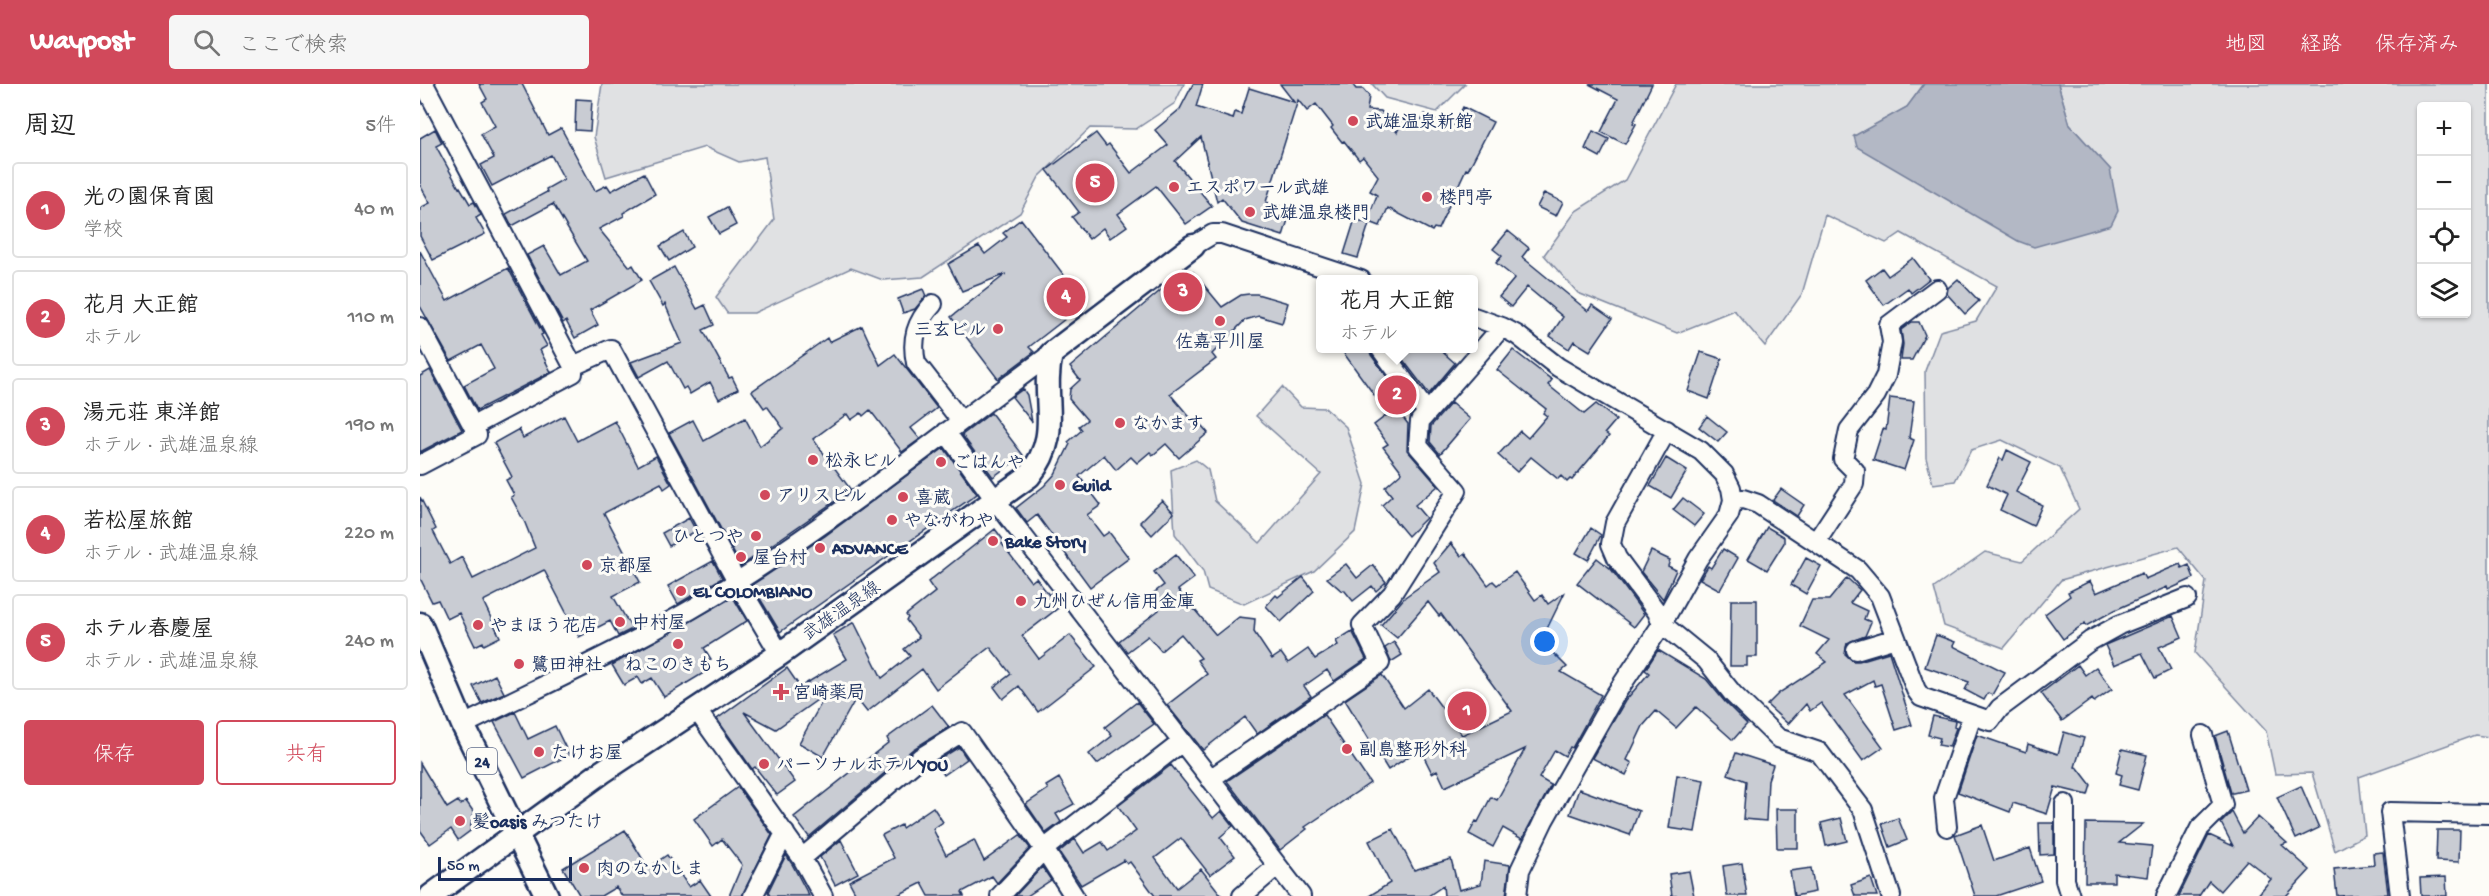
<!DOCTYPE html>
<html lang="ja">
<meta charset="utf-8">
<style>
:root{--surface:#fff;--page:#f6f6f6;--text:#222;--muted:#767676;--line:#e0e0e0;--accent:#d1495b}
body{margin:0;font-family:"Gochi Hand","Klee One",sans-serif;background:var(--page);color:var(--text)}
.controls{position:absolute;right:18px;top:18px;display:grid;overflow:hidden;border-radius:6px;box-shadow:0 2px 4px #0004}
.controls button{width:54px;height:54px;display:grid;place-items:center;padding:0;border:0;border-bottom:2px solid var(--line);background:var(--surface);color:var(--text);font:30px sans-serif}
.scale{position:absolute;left:18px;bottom:15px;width:134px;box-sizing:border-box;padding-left:6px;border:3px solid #1b2f5e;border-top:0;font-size:16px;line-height:21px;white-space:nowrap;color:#1b2f5e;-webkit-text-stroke:4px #fdfcf7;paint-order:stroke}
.you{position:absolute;left:1125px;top:558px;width:21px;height:21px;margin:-15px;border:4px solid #fff;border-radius:50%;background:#1a73e8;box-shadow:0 0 0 9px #1a73e833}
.badge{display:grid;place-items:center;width:39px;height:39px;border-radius:50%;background:var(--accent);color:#fff;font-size:20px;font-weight:700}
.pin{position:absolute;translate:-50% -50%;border:3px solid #fff;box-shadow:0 2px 6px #0006}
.popup{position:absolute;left:896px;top:191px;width:162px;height:78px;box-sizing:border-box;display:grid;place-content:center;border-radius:6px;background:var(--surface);filter:drop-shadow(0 2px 4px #0005);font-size:20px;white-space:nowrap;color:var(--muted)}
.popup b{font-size:22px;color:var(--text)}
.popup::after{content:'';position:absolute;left:50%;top:100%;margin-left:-12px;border:12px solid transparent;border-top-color:var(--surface)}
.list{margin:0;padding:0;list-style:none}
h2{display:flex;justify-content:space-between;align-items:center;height:78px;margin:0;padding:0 24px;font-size:26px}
h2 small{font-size:20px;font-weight:400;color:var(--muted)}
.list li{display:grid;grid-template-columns:39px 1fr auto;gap:18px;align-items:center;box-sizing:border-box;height:96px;margin:0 12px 12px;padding:0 12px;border:2px solid var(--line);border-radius:6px}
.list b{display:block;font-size:22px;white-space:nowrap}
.list p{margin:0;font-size:20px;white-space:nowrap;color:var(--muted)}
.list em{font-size:20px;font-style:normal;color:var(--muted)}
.actions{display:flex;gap:12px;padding:18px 24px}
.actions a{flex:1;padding:14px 0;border:2px solid var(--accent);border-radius:6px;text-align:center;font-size:21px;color:var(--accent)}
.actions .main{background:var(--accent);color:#fff}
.icon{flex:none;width:33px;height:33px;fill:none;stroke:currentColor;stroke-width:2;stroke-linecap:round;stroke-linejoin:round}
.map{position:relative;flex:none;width:2069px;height:812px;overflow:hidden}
header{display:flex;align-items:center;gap:36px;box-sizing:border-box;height:84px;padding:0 30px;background:var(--accent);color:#fff}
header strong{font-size:28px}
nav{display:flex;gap:33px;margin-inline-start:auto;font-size:21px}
.search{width:420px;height:54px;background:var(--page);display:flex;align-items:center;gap:15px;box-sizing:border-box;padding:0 21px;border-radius:6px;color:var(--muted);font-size:22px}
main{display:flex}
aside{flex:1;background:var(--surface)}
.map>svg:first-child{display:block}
.green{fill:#e0e1e3;stroke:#7e88a0;stroke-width:1.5;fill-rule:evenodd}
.water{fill:#b3b8c5;stroke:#76819c;stroke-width:1.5}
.building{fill:#c9ccd3;stroke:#1b2f5e;stroke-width:1.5}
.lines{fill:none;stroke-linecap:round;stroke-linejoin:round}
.minor-casing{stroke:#1b2f5e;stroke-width:22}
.major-casing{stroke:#1b2f5e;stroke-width:27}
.minor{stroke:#fdfcf7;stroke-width:18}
.major{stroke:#fdfcf7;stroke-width:22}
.poi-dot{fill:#d1495b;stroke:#fdfcf7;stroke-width:2}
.labels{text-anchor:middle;stroke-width:6;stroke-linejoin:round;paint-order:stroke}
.shield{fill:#fdfcf7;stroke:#5f6c8c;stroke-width:1.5}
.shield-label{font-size:16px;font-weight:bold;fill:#1b2f5e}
.poi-label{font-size:18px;font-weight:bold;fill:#1b2f5e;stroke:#fdfcf7;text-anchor:start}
.street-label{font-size:18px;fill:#1b2f5e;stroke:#fdfcf7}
</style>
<header>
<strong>Waypost</strong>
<div class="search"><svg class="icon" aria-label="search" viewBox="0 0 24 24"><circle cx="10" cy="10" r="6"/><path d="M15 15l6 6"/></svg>ここで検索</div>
<nav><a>地図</a><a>経路</a><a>保存済み</a></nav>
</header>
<main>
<aside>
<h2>周辺<small>5件</small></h2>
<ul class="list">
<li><span class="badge">1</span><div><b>光の園保育園</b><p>学校</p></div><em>40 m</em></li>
<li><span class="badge">2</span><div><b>花月 大正館</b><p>ホテル</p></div><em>110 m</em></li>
<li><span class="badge">3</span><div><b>湯元荘 東洋館</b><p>ホテル · 武雄温泉線</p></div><em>190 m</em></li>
<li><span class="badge">4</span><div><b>若松屋旅館</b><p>ホテル · 武雄温泉線</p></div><em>220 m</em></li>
<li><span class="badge">5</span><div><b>ホテル春慶屋</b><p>ホテル · 武雄温泉線</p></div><em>240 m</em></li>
</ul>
<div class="actions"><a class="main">保存</a><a>共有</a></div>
</aside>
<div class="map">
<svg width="2069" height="812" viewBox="0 0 2069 812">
<rect width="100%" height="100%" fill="#fdfcf7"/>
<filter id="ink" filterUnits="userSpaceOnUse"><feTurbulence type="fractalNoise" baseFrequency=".0167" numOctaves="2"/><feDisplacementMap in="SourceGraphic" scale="12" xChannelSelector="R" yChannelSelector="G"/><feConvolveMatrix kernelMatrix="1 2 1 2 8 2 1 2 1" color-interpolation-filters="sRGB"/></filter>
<g filter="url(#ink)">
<path class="green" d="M182,0H764L755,19L716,45L670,44L619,93L600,129L503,193L463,196L431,184L334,229H307L296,213L354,136L345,73L319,78L285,63L186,93L174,53Z
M952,0H1045L1017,28L965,14Z
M1256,0H1504L1487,23L1434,52L1690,85L1650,41L1638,0H2069V653L2055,651L1939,693L1945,751L1915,767L1892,689L1855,690L1846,647L1775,569L1786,497L1758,463L1641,496L1584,564L1524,542L1514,504L1565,468L1602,477L1659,425L1640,384L1582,356L1551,366L1535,397L1513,400L1506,374L1505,287L1520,247L1556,237L1577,202L1481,149L1466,159L1405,131L1382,210L1345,262L1314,226L1257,249L1158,209L1124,171L1156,127L1205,96ZM2002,22H2046V230H2002Z
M862,303L881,323L905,324L926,343L945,400L935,448L894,487L824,520L788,506L783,487L755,450L751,386L776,376L788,386L795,417L840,459L901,390L836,332Z"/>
<path class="water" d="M1504,0H1638L1650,41L1690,85L1698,127L1691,141L1614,163L1598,157L1437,63L1434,52L1487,23Z"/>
<path class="building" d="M59,0H102L128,51L141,44L175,107L187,101L191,107L224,89L235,110L203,129L204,132L179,145L210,183L213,181L222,196L170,226L178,241L155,254L146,237L143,239L107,171L124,162L141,191L167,177L133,120L92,142L86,130L127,108L126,105L144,95L131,71L72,102L61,81L74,74L61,50L75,42L62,18L67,15Z
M773,0H783L776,23L813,35L815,28L821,30L829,4L874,18L860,0H932L936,5H943L949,12L947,26L961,27L977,48L983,36L998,43L1005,30L1032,45L1043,23L1073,38L1048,86L1046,85L1018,145L1014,144L1012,147L968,124L960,142L947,137L957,111L950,107L958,92L943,73L939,76L924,57L922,58L911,44L913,42L896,20L887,27L878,16L846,118L871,126L863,152L822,139L802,114L797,118L781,53L755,77L792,122L766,140L736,102L698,130L707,142L690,154L683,144L669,155L652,133L659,128L627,86L676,49L686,62L689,60L711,89L748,61L735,46L760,25Z
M1169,0H1232L1213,39L1216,40L1205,60L1181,48L1198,15Z
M156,15L172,16L170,47L155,46Z
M15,45L22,59L16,62L39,104L40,103L50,120L54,118L58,125L61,131L56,134L65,150L13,176L0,152V124L10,119L0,101V54Z
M1173,47L1189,55L1180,73L1165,65Z
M1124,109L1143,118L1136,132L1117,123Z
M307,123L316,141L299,150L289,133Z
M601,135L663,216L642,232L645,235L609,263L614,268L578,295L531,233L586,190L542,207L528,180L559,162L565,170L587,153L583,149Z
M935,135L949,140L938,174L924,170Z
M1088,147L1109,164L1102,173L1168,227L1172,221L1192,235L1170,267L1154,257L1149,265L1130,252L1143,233L1107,203L1091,223L1079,213L1095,194L1076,179L1082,172L1073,165Z
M264,148L272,163L249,177L240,162Z
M0,167L27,217L88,184L123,250L121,251L127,262L120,266L131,288L57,326L44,301L74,285L61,261L31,277L0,222Z
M1493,174L1509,195L1491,209L1488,204L1464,221L1446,196L1462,184L1468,192Z
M254,183L277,225L285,221L294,241L283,246L309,294L312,293L318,305L299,315L290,298L270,310L266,303L263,305L248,277L219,293L211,278L262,259L245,220L243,222L229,197Z
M766,185L770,190L773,188L802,223L821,211L829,210H837L868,219L862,239L839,232L825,236L792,270L796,275L750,310L774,338L776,335L788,349L759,374L746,360L733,371L730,368L717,379L711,373L696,386L684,371L659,392L681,421L667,431L683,452L689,448L709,474L670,503L617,431L607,439L596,424L624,402L635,390L650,360L648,358L662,346L659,342L667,336L649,315L650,305L660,296L650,283Z
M1538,195L1559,217L1545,230L1527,210L1528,204Z
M503,205L506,212L495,225L483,229L478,215Z
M1492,238H1499L1505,251L1492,276H1481L1483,260L1481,246Z
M442,242L460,281L475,270L517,324L491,344L500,355L482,368L450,326L443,332L441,329L431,336L427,330L393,355L431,406L321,482L249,349L273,336L284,357L325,334L340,362L363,344L347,322L344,324L332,307L407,254L409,258Z
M920,264H949L951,271L985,317L968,330Z
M974,264H1018L1035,279L1009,310Z
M1093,266L1132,296L1128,301L1164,330L1176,320L1196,336L1185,349L1189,352L1152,396L1150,395L1147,398L1141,392L1138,395L1111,373L1097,388L1078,371L1100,347L1108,354L1127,332L1123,329L1126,325L1077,286Z
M1281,268L1302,275L1289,315L1268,307Z
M10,286L42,346L0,368V292Z
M603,305L607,311L612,338L592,313Z
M1470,314L1494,317L1489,354L1494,356L1484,386L1453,376L1463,345L1466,346Z
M1031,319L1050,335L1020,370L1010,358L1011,342Z
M976,324L988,340L987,366L1018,402L995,421L1006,434L988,452L962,421L972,412L965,403L982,388L963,363L968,360L954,341Z
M571,329L603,371L573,393L542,351Z
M144,332L157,357L195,337L218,382L236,372L251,400L244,405L241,399L184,429L220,498L193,512L212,545L198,552L190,537L159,553L124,486L63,517L80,553L64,561L63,558L55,562L39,529L27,535L18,516L12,518L0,494V413L16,445L13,447L30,480L42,473L53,495L115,464L105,439L91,413L94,411L86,396L92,393L74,359L99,345L103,354Z
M1287,332L1307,348L1298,358L1279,343Z
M524,364L557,410L360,548L332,501L405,452Z
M1587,366L1611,378L1596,408L1622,421L1613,442L1580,426L1587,411L1567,401L1580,374L1583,376Z
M1246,374L1267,387L1251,414L1230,402Z
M1361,405L1384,421L1377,432L1353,416Z
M1263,414L1284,430L1274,442L1253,426Z
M742,416L754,429L732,451L720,438Z
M269,434L276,447L249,462L242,449Z
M1347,443L1364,453V459L1347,486L1328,475Z
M1171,444L1181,451L1168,476L1156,469Z
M575,445L585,458L582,460L611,498L616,494L629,511L632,508L642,521L602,552L619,575L650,551L676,583L618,628L599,602L583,615L574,603L591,590L570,563L516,605L502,585L447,628L436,614L403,673L379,659L407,609L356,645L324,628L375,698L357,711L335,683L332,685L297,635L367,584L380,603L427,575L413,551L434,538L462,594L490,572L484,565L499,553L486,536L488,534L486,531L515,508L508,498Z
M1031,459L1041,472L1045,469L1068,501L1073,497L1077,501L1095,488L1115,516L1122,511L1128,520L1145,508L1121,557L1147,583L1141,588L1181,611L1152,664L1150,663L1145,672L1135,666L1119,694L1131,701L1102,755L1083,744L1073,763L1049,750L1056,737L1058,738L1071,713L1077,716L1105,665L1025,703L1017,686L1012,689L1000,665L968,686L925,616L962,591L984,624L1008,605L1042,651L1092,627L1021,530L1019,532L1008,518L977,554L961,541L985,513L1020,488L1014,479Z
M1303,465L1318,474L1300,506L1280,495L1288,482L1291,484Z
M1231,467L1250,476L1248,482L1256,486L1243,515L1221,488Z
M756,471L774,494L758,506L796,551L819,533L835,535L834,548L852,575L861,569L868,579L888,565L895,575L918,561L916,557L932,547L946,575L914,597L907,586L884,602L891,612L837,650L825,633L783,666L747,621L787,590L777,576L781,574L761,550L741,567L728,552L707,568L699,557L739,526L728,513L744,501L734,488Z
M1177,474L1191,485L1224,530L1214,543L1157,499Z
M1386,474L1401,482L1386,510L1371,501Z
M293,477L302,494L258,520L248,502Z
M926,480L937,494L953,481L966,498L956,507L952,502L933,517L924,506L922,507L907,494Z
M1760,480L1762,484L1769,481L1774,494L1748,506L1747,503L1695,526L1666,542L1665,539L1643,555L1625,530L1650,512L1648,508L1670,497L1676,509L1722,489L1725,495Z
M883,493L894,507L861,538L846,522L856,511L858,513Z
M1427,494L1440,506L1430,519L1447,527L1444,535L1451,538L1445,552L1427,559L1425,570L1433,577H1439L1469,568L1492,641L1476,646L1461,600L1455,602L1453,596L1425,611L1463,663L1443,677L1401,619L1390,627L1386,620L1368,640L1347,621L1359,609L1407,578L1397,570L1409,556L1380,542L1392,516H1409Z
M313,513L327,537L284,564L291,575L283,580L287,587L244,613L232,594L222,600L218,593L204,601L192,581Z
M1311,516H1337V573H1327V582H1310Z
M1753,532L1762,553L1739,563L1751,586L1735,594L1722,569L1694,581L1685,561Z
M1516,551L1535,558L1533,562L1585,588L1572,611L1568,609L1564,616L1545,606L1549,598L1505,583Z
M974,558L982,571L971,578L965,564Z
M1238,566L1286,595L1305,618L1327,640L1313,656L1276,623L1256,644L1236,627L1223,642L1207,676L1212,679L1206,691L1172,674L1205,617L1229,589L1225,586Z
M1658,581L1665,591L1676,583L1692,605L1674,618L1672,615L1642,637L1621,609Z
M75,591L84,609L62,619L53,602Z
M717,618L734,640L677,680L669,670L692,652L685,643Z
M512,621L529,643L493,665L389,753L374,733L469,658L467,654Z
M95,628L108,655L135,642L149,671L104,694L74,638Z
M904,631L950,699L885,743L887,745L860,766L807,697Z
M1513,632L1535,637L1534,643L1536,644L1529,663L1518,661L1520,654L1508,651Z
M1808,647L1826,706L1813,709H1811L1795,652Z
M1644,648L1664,654L1655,683L1658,684L1671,701L1668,711L1635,703L1627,730L1593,719L1590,728L1538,708L1557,651L1606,668L1608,660L1638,670Z
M539,663L547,675L524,691L515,678Z
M1702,665L1727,671L1718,706L1699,701L1702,691L1696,689Z
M1316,669L1353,681L1348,696L1346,737L1323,735L1326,697L1308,690Z
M0,679L27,724L38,717L41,721L46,717L53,727L50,747L38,756L31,745L10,760L0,746Z
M751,681L793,734L801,727L813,742L800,753L815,772L790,791L761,754L735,774L757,804L781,785L802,812H735L710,778L707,780L704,776L661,801L639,768L655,755L664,769L682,758L688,767L716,747L698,722Z
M1257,691L1284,696L1275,748L1249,744Z
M639,694L654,720L636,730L641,738L626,749L606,720L628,705L626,702Z
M1881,702L1899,744L1876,755L1857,713Z
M318,703L352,751L322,812H309L322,781L302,755L293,762L274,735Z
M1159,705L1219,727L1210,751L1150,730Z
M513,723L523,738L513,745L526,771L554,756L564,777L600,751L610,764L577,799L572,792L542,808L544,812H509L502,799L476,812H437L429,797L474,774L462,751L481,741L482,744Z
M1356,725H1378V764H1357Z
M1812,728L1823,749L1838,733L1867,759L1862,761L1890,786L1866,812H1837L1851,795L1827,776L1800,807L1789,797L1779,812H1759L1789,751L1813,762L1801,739Z
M1421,734L1427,757L1406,762L1401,739Z
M1478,734L1487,756L1470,763L1462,740Z
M1619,739H1634V770L1620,771Z
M1666,739L1723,740L1699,759L1732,762L1728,793L1694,789V798H1665Z
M1562,741L1574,777L1610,764L1621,797L1576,812H1555L1535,751Z
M973,745L994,786L1031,775L1039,806L1061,800L1064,777L1090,781L1086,812H1024L1023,802L1008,812H949L970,799L949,757Z
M205,746L228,784L247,771L269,803L280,796L291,812H202L196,803L181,812H160L143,784Z
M2017,746H2040L2039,778L2016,777Z
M421,756L438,789L415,801L400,773Z
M1963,768L1968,810L1917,812L1914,785L1954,781L1953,769Z
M366,771L372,780L389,812H350L348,808Z
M1322,779L1327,812H1307L1303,782Z
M622,783L631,796L607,812H595Z
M1391,784L1395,808L1374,812L1370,787Z
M1269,787L1274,812H1252L1249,790Z
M2026,793L2027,812H2001L2000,794Z
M1451,794L1457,812H1435L1431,801Z"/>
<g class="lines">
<g class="minor-casing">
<path id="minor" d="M773,162L793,150H802L941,196
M513,220C496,238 491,255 496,279L541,337
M1054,233L1082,243L1097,251L1138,283L1281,367L1304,390L1311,404L1313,416L1309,431L1278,475L1242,540L1195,611L1124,736L1100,786L1097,812
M0,243L53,342
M960,264L1007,328
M153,282L191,265L317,498L360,570
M1247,346L1195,439L1191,460L1197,474L1237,528L1242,540L1286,576L1313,610L1358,654L1399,668L1443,726L1471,812
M526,348L576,417L881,812
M0,381L57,351L53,342L153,289V282L4,0
M1313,416L1323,415L1338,420L1438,486L1460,512L1496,606L1501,613L1570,637L1580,624L1670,557L1699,541L1767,514
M1396,458L1434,400L1435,387L1423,375L1429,346L1456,311L1466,291L1472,258L1469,241L1517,205
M1436,566L1476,554
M276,625L382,774L403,812
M43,641C136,595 231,553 318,497C427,428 527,346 631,270
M790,695L960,579L942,541L972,510L1037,407L998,362L1000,337L1082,243
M1645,720V796L1650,812
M1527,743L1524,714L1552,632
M382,774L500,674L542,648L624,765L654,812
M333,812L365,749
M580,812L624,765L762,658
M822,812L857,782
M1746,812L1780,744L1803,721L1783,651
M1980,812L1970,728L2069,730"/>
</g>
<g class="major-casing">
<path id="major" d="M0,540L43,641L127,812
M11,812L182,688L360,570L609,392C644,349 620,317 631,270L773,162"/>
</g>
<use href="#minor" class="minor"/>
<use href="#major" class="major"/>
</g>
</g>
<g class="poi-dot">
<circle cx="933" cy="37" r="6"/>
<circle cx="754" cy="103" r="6"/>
<circle cx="1007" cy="113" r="6"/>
<circle cx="830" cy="128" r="6"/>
<circle cx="800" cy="237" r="6"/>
<circle cx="578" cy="245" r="6"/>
<circle cx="700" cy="339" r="6"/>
<circle cx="393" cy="376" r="6"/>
<circle cx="521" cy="378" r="6"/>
<circle cx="640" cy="401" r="6"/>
<circle cx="345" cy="411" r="6"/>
<circle cx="483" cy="413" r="6"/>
<circle cx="472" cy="436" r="6"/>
<circle cx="336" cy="452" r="6"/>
<circle cx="573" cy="457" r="6"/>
<circle cx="400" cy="464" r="6"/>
<circle cx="321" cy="473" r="6"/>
<circle cx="167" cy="481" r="6"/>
<circle cx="261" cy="507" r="6"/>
<circle cx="601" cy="517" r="6"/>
<circle cx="200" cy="538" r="6"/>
<circle cx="58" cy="541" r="6"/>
<circle cx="258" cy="560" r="6"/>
<circle cx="99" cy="580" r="6"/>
<path d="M358 599h6v6h6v6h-6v6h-6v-6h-6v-6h6z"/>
<circle cx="927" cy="665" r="6"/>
<circle cx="119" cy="668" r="6"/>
<circle cx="344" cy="680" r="6"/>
<circle cx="40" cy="737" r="6"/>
<circle cx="164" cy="784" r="6"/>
</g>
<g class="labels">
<rect class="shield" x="47" y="664" width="30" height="26" rx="4.5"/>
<g class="shield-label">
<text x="62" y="683">24</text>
</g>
<g class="poi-label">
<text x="945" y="43">武雄温泉新館</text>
<text x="766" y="109">エスポワール武雄</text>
<text x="1019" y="119">楼門亭</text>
<text x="842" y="134">武雄温泉楼門</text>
<text x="566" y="251" text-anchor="end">三玄ビル</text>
<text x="800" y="263" text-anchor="middle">佐嘉平川屋</text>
<text x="712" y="345">なかます</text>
<text x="405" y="382">松永ビル</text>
<text x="533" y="384">ごはんや</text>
<text x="652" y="407">Guild</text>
<text x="357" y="417">アリスビル</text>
<text x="495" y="419">喜蔵</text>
<text x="484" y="442">やながわや</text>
<text x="324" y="458" text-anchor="end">ひとつや</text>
<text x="585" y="463">Bake Story</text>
<text x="412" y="470">ADVANCE</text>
<text x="333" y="479">屋台村</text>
<text x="179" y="487">京都屋</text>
<text x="273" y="513">EL COLOMBIANO</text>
<text x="613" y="523">九州ひぜん信用金庫</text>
<text x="212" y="544">中村屋</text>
<text x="70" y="547">やまほう花店</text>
<text x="111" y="586">鷺田神社</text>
<text x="258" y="586" text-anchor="middle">ねこのきもち</text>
<text x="373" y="614">宮崎薬局</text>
<text x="939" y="671">副島整形外科</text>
<text x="131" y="674">たけお屋</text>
<text x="356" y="686">パーソナルホテルYOU</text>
<text x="52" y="743">髪oasis みつたけ</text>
<text x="176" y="790">肉のなかしま</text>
</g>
<g class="street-label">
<text transform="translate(421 526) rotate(-35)" y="6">武雄温泉線</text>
</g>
</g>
</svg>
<div class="controls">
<button>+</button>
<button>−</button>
<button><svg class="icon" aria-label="locate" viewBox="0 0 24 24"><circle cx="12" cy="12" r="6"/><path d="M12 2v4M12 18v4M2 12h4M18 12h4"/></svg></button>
<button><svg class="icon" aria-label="layers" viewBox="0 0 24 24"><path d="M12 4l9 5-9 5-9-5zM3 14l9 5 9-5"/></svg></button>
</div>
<div class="scale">50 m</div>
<div class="you"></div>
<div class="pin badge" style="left:1047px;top:627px">1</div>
<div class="pin badge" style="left:977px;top:311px">2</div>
<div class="popup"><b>花月 大正館</b>ホテル</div>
<div class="pin badge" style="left:763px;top:208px">3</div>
<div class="pin badge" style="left:646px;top:213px">4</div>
<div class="pin badge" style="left:675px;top:99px">5</div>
</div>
</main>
